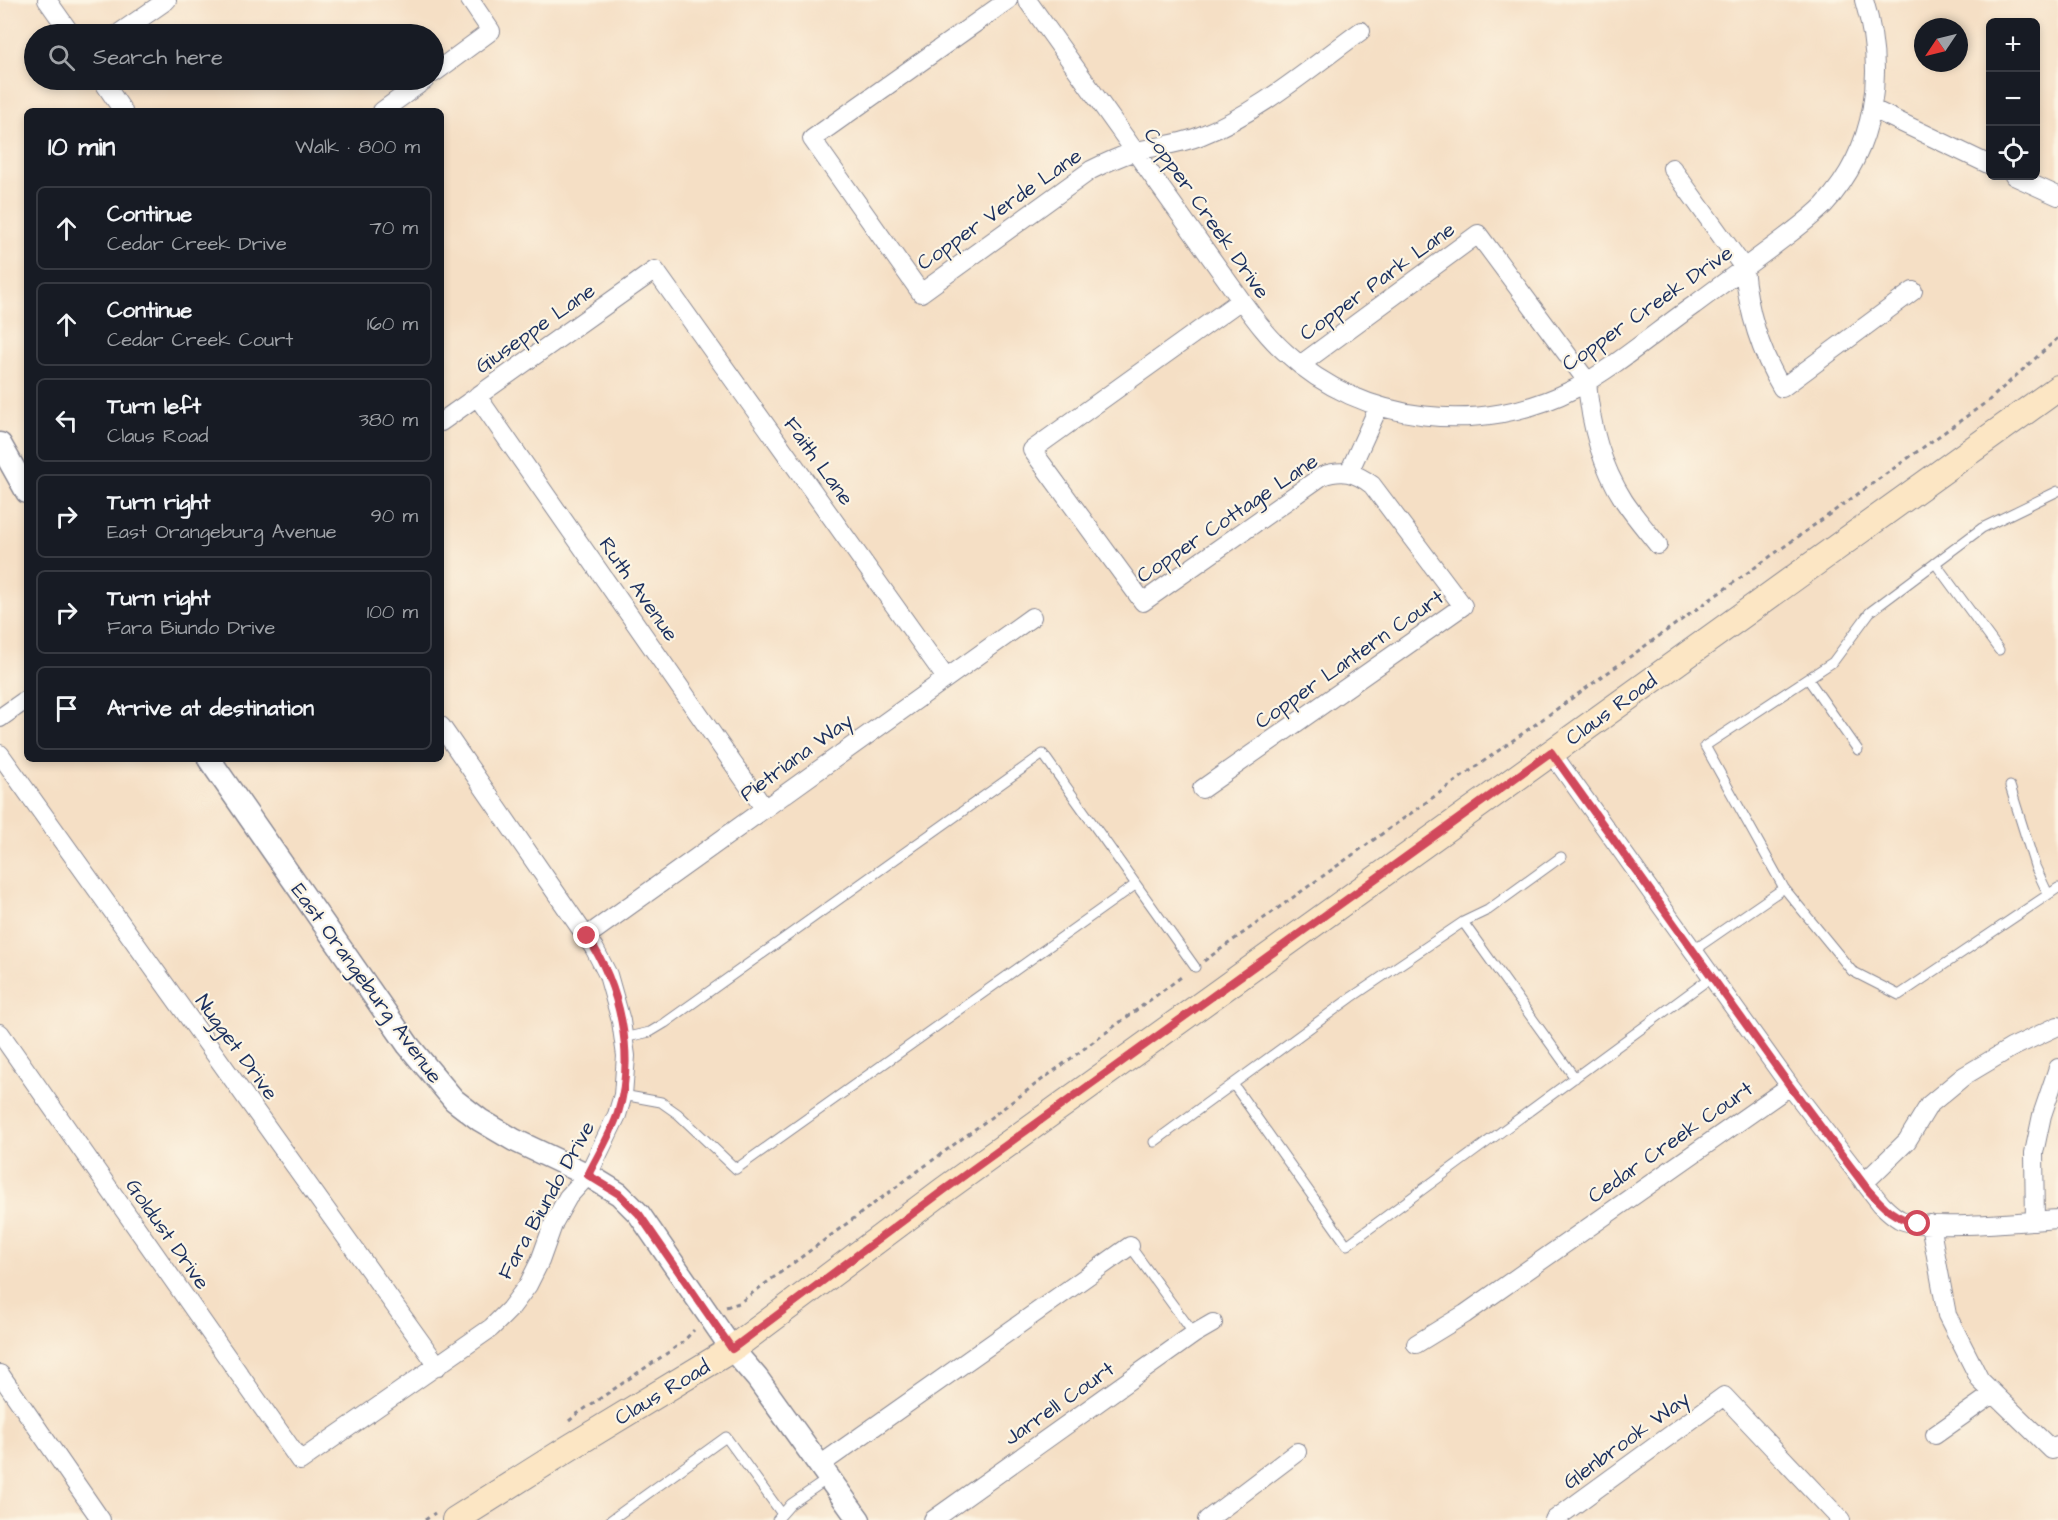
<!DOCTYPE html>
<meta charset="utf-8">
<style>
:root{--surface:#171b24;--page:#20242c;--text:#f1f3f6;--muted:#9ea1a6;--line:#363941}
body{margin:0;font-family:"Architects Daughter",sans-serif;background:var(--page);color:var(--text)}
.controls{position:absolute;right:18px;top:18px;display:grid;overflow:hidden;border-radius:9px;box-shadow:0 3px 9px #0003}
.controls button{width:54px;height:54px;display:grid;place-items:center;padding:0;border:0;border-bottom:2px solid var(--line);background:var(--surface);color:var(--text);font:30px sans-serif}
.compass{position:absolute;left:1914px;top:18px;width:54px;height:54px;border-radius:50%;background:var(--surface);box-shadow:0 3px 9px #0003;rotate:235deg}
.stop{position:absolute;width:18px;height:18px;margin:-14px;border:4px solid #d1495b;border-radius:50%;background:#fff}
.stop.end{background:#d1495b;border-color:#fff;box-shadow:0 2px 6px #0008}
.list{margin:0;padding:0;list-style:none}
h2{display:flex;justify-content:space-between;align-items:center;height:78px;margin:0;padding:0 24px;font-size:26px}
h2 small{font-size:20px;font-weight:400;color:var(--muted)}
.list li{display:grid;grid-template-columns:39px 1fr auto;gap:18px;align-items:center;box-sizing:border-box;height:84px;margin:0 12px 12px;padding:0 12px;border:2px solid var(--line);border-radius:9px}
.list b{display:block;font-size:22px;white-space:nowrap}
.list p{margin:0;font-size:20px;white-space:nowrap;color:var(--muted)}
.list em{font-size:20px;font-style:normal;color:var(--muted)}
.icon{flex:none;width:33px;height:33px;fill:none;stroke:currentColor;stroke-width:2;stroke-linecap:round;stroke-linejoin:round}
.map{position:relative;flex:none;width:2058px;height:1520px;overflow:hidden}
.search{position:absolute;background:var(--surface);box-shadow:0 3px 9px #0003;left:24px;top:24px;width:420px;height:66px;display:flex;align-items:center;gap:15px;box-sizing:border-box;padding:0 21px;border-radius:33px;color:var(--muted);font-size:22px}
.panel{position:absolute;background:var(--surface);box-shadow:0 3px 9px #0003;left:24px;top:108px;width:420px;height:654px;border-radius:9px}
.map>svg:first-child{display:block}
.lines{fill:none;stroke-linecap:round;stroke-linejoin:round}
.service-casing{stroke:#888792;stroke-width:11}
.minor-casing{stroke:#888792;stroke-width:20}
.tertiary-casing{stroke:#888792;stroke-width:25}
.secondary-casing{stroke:#888792;stroke-width:28}
.path{stroke:#888792;stroke-width:3;stroke-dasharray:4.5 4.5;stroke-linecap:butt}
.service{stroke:#fff;stroke-width:9}
.minor{stroke:#fff;stroke-width:18}
.tertiary{stroke:#fff;stroke-width:22}
.secondary{stroke:#fce6c4;stroke-width:26}
.route{stroke:#d1495b;stroke-width:8}
.labels{text-anchor:middle;stroke-width:4.5;stroke-linejoin:round;paint-order:stroke}
.street-label{font-size:21px;fill:#1b2f5e;stroke:#fcf5e5}
</style>
<div class="map">
<svg width="2058" height="1520" viewBox="0 0 2058 1520">
<rect width="100%" height="100%" fill="#fcf5e5"/>
<filter id="ink" filterUnits="userSpaceOnUse"><feTurbulence type="fractalNoise" baseFrequency=".0167" numOctaves="2"/><feDisplacementMap in="SourceGraphic" scale="12" xChannelSelector="R" yChannelSelector="G"/><feConvolveMatrix kernelMatrix="1 2 1 2 8 2 1 2 1" color-interpolation-filters="sRGB"/></filter>
<filter id="wash" filterUnits="userSpaceOnUse"><feTurbulence type="fractalNoise" baseFrequency=".008" numOctaves="4" result="noise"/><feDisplacementMap in="SourceGraphic" scale="24" xChannelSelector="R" yChannelSelector="G"/><feGaussianBlur stdDeviation="1.35" result="paint"/><feColorMatrix in="noise" values="0 0 0 0 0 0 0 0 0 0 0 0 0 0 0 0 0 1.4 0 .05"/><feComposite in="paint" operator="in"/></filter>
<g filter="url(#wash)">
<rect width="100%" height="100%" fill="#f5dfc5"/>
</g>
<g filter="url(#ink)">
<g class="lines">
<g class="service-casing">
<path id="service" d="M2058,491L1982,528L1870,612L1833,662L1705,746L1784,888L1852,971L1899,995L2058,888
M1935,563L1999,650
M1808,679L1858,750
M2010,786L2035,866L2048,894
M1561,857L1488,910L1463,922L1352,997L1233,1084L1347,1245L1713,976
M1463,922L1575,1078
M1694,950L1784,888
M623,1038L650,1032L665,1023L1043,754L1195,967
M623,1095L661,1102L678,1114L736,1169L1135,885
M1154,1142L1233,1084
M1130,1246L1194,1334
M611,1520L726,1437L782,1514
M777,1520L791,1504L829,1478"/>
</g>
<g class="minor-casing">
<path id="minor" d="M47,0L71,34
M1008,0L812,139L921,293L1091,170C1105,163 1118,157 1133,152C1155,146 1178,145 1200,136C1258,113 1310,68 1361,31
M1027,0L1241,300C1255,319 1268,337 1285,352C1363,425 1482,436 1574,389C1614,368 1657,331 1694,305C1720,286 1745,267 1771,248C1789,234 1808,221 1824,205C1876,148 1886,72 1864,0
M118,34L167,0
M434,73L491,31L470,0
M102,80L123,111
M1873,109L1990,165
M382,111L425,80
M1672,168L1744,268
M2014,176L2058,196
M1744,268C1748,312 1759,350 1782,388L1913,291
M1300,365L1478,234L1587,381
M1587,381C1590,423 1601,465 1624,501C1634,516 1647,531 1658,545
M477,396L764,808
M441,422L655,270L946,678
M1349,472L1379,406
M0,718L27,699
M1551,752L1790,1086L1881,1204C1886,1209 1892,1215 1899,1219C1923,1232 2026,1221 2058,1219
M0,754L438,1366
M1202,789L1463,606L1372,485C1355,472 1342,469 1322,476L1143,602L1032,450L1241,300
M587,936L1032,617
M0,1033L300,1461L491,1328L510,1309L528,1285L540,1261L554,1222L568,1197L588,1175L617,1115L623,1095L626,1056L621,1021L608,975L594,948L441,726
M1864,1183L1907,1141L1929,1105L1964,1076L2011,1048L2058,1026
M2035,1221L2034,1153L2042,1115L2058,1068
M1930,1224L1947,1315L1980,1380L2052,1450L2058,1445
M1416,1344L1465,1314L1790,1086
M0,1374L101,1520
M1935,1435L1993,1394
M820,1465L1130,1246
M933,1520L1194,1334L1213,1323
M1207,1520L1297,1452
M1554,1520L1724,1396L1841,1520"/>
</g>
<g class="tertiary-casing">
<path id="tertiary" d="M0,444L27,492
M209,759L408,1045L454,1100L480,1120L514,1140L588,1175L619,1194L639,1214L732,1349L757,1378L859,1520"/>
</g>
<g class="secondary-casing">
<path id="secondary" d="M455,1520L569,1448L732,1349L944,1190L2058,388"/>
</g>
<path class="path" d="M1204,961L1988,401L2058,338
M726,1307L739,1303L1184,975
M569,1421L577,1414L682,1343L694,1330
M425,1520L435,1513"/>
<use href="#service" class="service"/>
<use href="#minor" class="minor"/>
<use href="#tertiary" class="tertiary"/>
<use href="#secondary" class="secondary"/>
</g>
</g>
<g class="lines" filter="url(#ink)">
<path class="route" d="M587,936C620,986 636,1055 618,1113C611,1134 598,1155 588,1175L619,1194L639,1214L732,1349L944,1190L1551,752L1790,1086L1868,1190C1885,1209 1893,1217 1918,1224"/>
</g>
<g class="labels">
<g class="street-label">
<text transform="translate(999 209) rotate(-35)" y="7">Copper Verde Lane</text>
<text transform="translate(1207 213) rotate(55)" y="7">Copper Creek Drive</text>
<text transform="translate(1377 281) rotate(-36)" y="7">Copper Park Lane</text>
<text transform="translate(1647 308) rotate(-35)" y="7">Copper Creek Drive</text>
<text transform="translate(535 328) rotate(-35)" y="7">Giuseppe Lane</text>
<text transform="translate(819 461) rotate(54)" y="7">Faith Lane</text>
<text transform="translate(1227 518) rotate(-34)" y="7">Copper Cottage Lane</text>
<text transform="translate(639 589) rotate(55)" y="7">Ruth Avenue</text>
<text transform="translate(1349 659) rotate(-35)" y="7">Copper Lantern Court</text>
<text transform="translate(1611 709) rotate(-36)" y="7">Claus Road</text>
<text transform="translate(796 757) rotate(-36)" y="7">Pietriana Way</text>
<text transform="translate(367 983) rotate(54)" y="7">East Orangeburg Avenue</text>
<text transform="translate(237 1047) rotate(54)" y="7">Nugget Drive</text>
<text transform="translate(1670 1142) rotate(-35)" y="7">Cedar Creek Court</text>
<text transform="translate(546 1200) rotate(-61)" y="7">Fara Biundo Drive</text>
<text transform="translate(168 1234) rotate(55)" y="7">Goldust Drive</text>
<text transform="translate(662 1392) rotate(-31)" y="7">Claus Road</text>
<text transform="translate(1059 1403) rotate(-35)" y="7">Jarrell Court</text>
<text transform="translate(1626 1440) rotate(-36)" y="7">Glenbrook Way</text>
</g>
</g>
</svg>
<div class="controls">
<button>+</button>
<button>−</button>
<button><svg class="icon" aria-label="locate" viewBox="0 0 24 24"><circle cx="12" cy="12" r="6"/><path d="M12 2v4M12 18v4M2 12h4M18 12h4"/></svg></button>
</div>
<svg class="compass" viewBox="-18 -18 36 36"><path d="M0-13l5 13h-10z" fill="#e53935"/><path d="M0 13l5-13h-10z" fill="#9ea1a6"/></svg>
<div class="stop" style="left:1918px;top:1224px"></div>
<div class="stop end" style="left:587px;top:936px"></div>
<div class="search"><svg class="icon" aria-label="search" viewBox="0 0 24 24"><circle cx="10" cy="10" r="6"/><path d="M15 15l6 6"/></svg>Search here</div>
<section class="panel">
<h2>10 min<small>Walk · 800 m</small></h2>
<ul class="list">
<li><svg class="icon" aria-label="ahead" viewBox="0 0 24 24"><path d="M12 20V5M6 11l6-6 6 6"/></svg><div><b>Continue</b><p>Cedar Creek Drive</p></div><em>70 m</em></li>
<li><svg class="icon" aria-label="ahead" viewBox="0 0 24 24"><path d="M12 20V5M6 11l6-6 6 6"/></svg><div><b>Continue</b><p>Cedar Creek Court</p></div><em>160 m</em></li>
<li><svg class="icon" aria-label="left" viewBox="0 0 24 24"><path d="M17 20v-9H6M10 6l-5 5 5 5"/></svg><div><b>Turn left</b><p>Claus Road</p></div><em>380 m</em></li>
<li><svg class="icon" aria-label="right" viewBox="0 0 24 24"><path d="M7 20v-9h11M14 6l5 5-5 5"/></svg><div><b>Turn right</b><p>East Orangeburg Avenue</p></div><em>90 m</em></li>
<li><svg class="icon" aria-label="right" viewBox="0 0 24 24"><path d="M7 20v-9h11M14 6l5 5-5 5"/></svg><div><b>Turn right</b><p>Fara Biundo Drive</p></div><em>100 m</em></li>
<li><svg class="icon" aria-label="arrive" viewBox="0 0 24 24"><path d="M6 21V4h12l-3 4 3 4H6"/></svg><div><b>Arrive at destination</b></div></li>
</ul>
</section>
</div>
